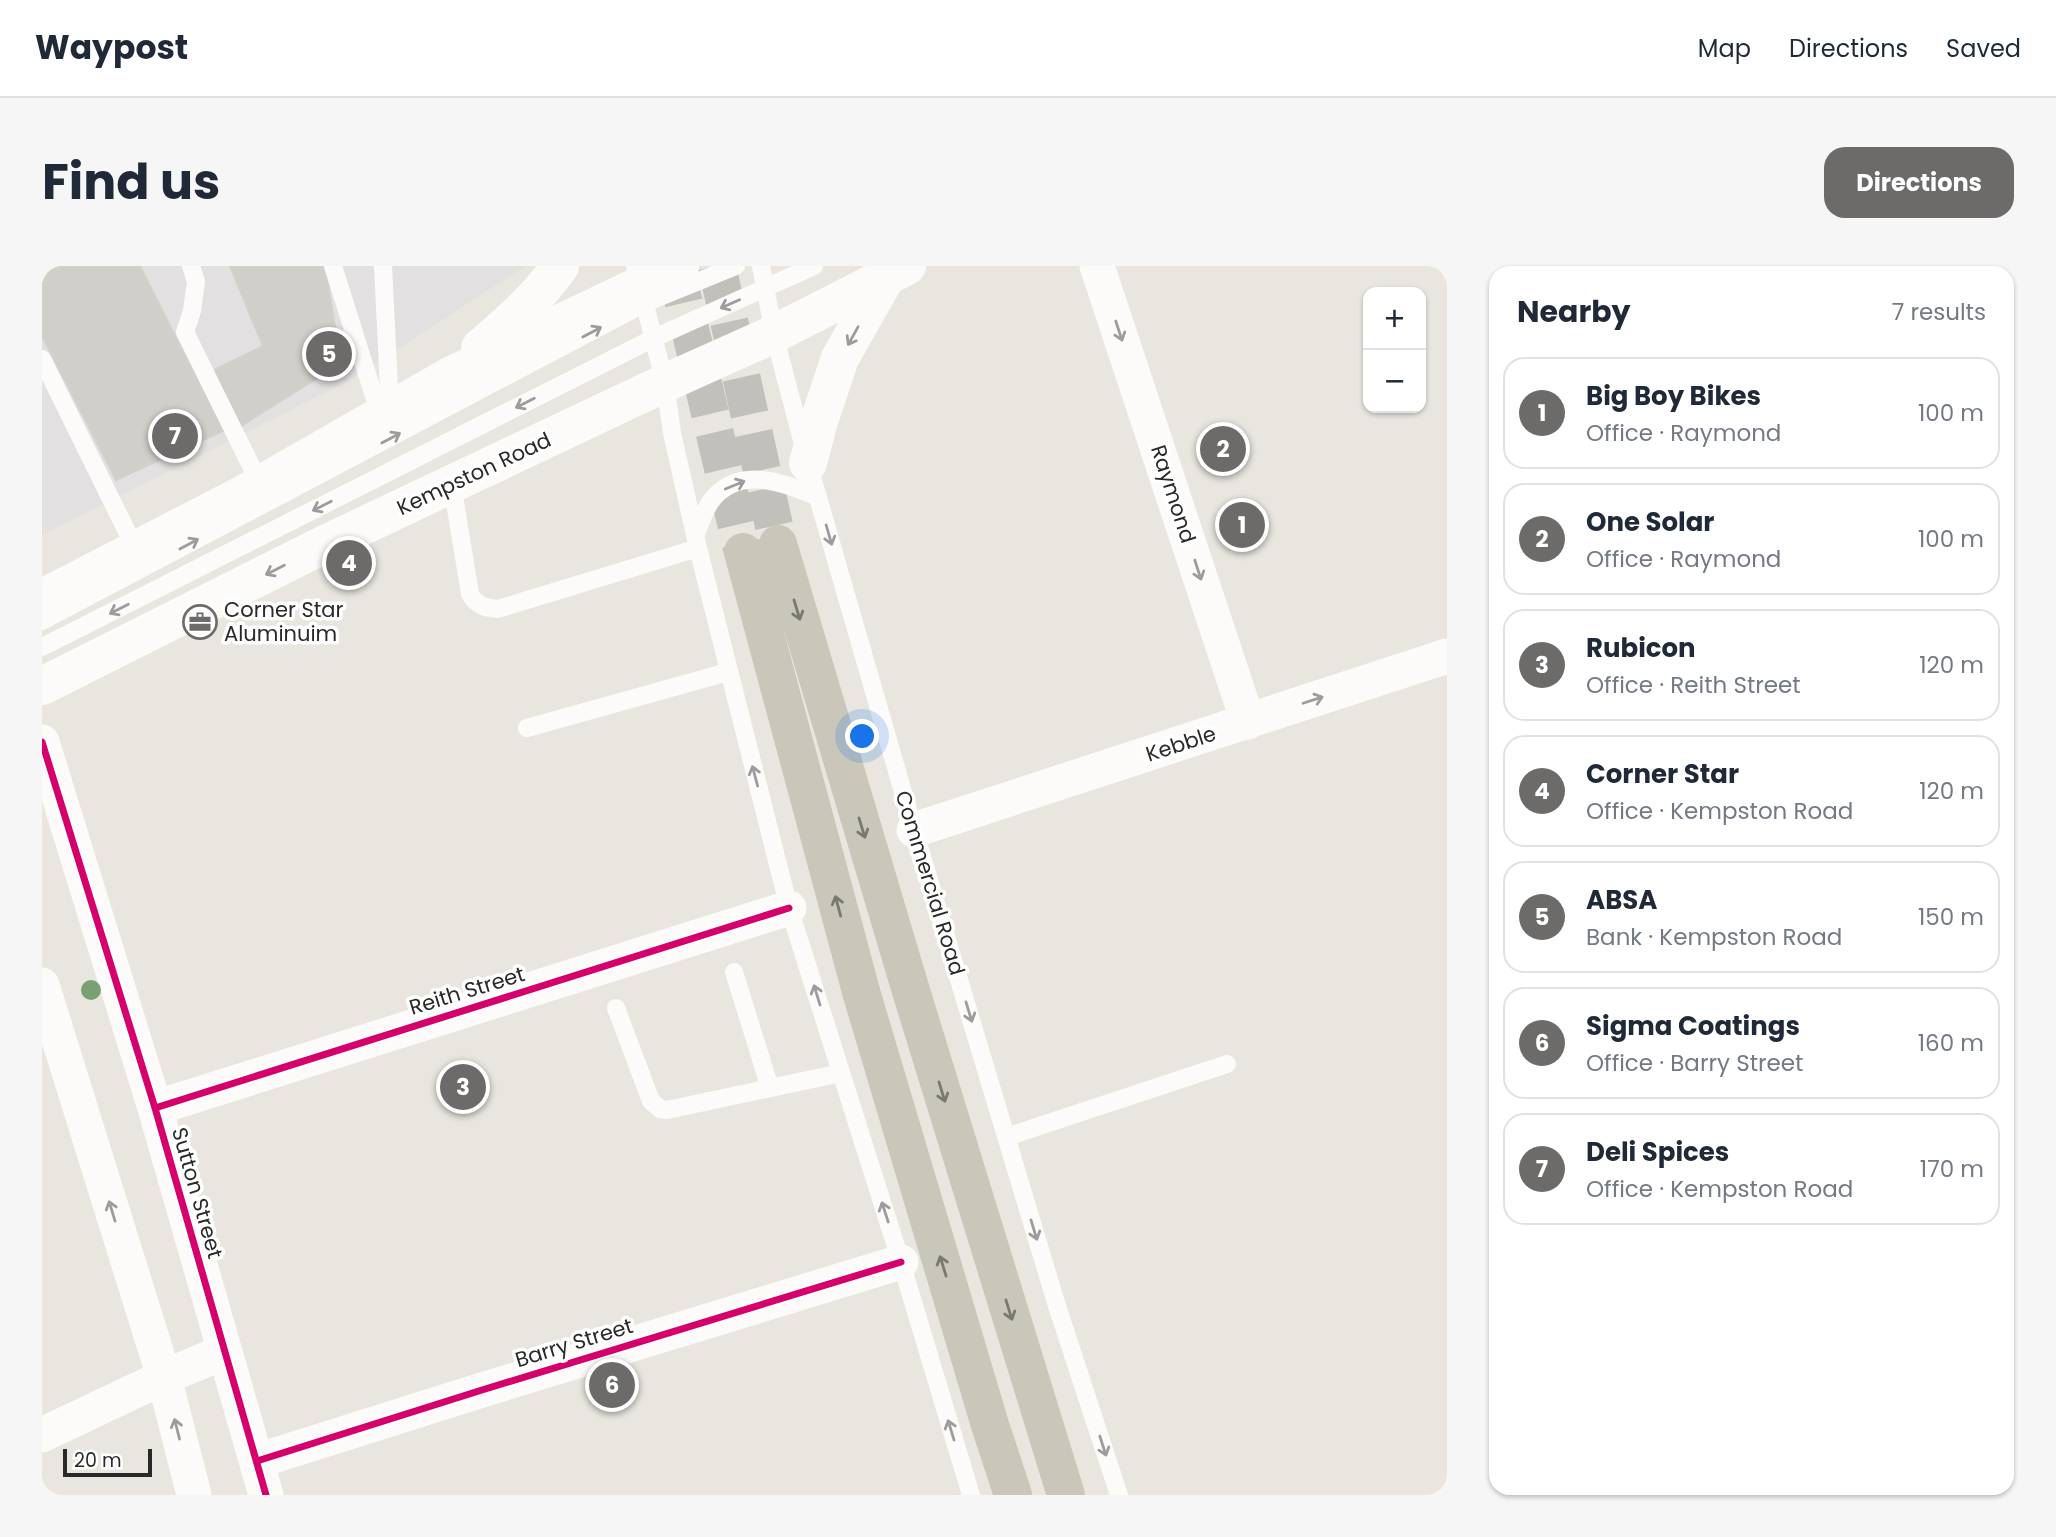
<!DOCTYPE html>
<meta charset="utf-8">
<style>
:root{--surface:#fff;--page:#f6f6f7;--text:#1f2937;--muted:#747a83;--line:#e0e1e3;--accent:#6c6b69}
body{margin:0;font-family:Poppins,sans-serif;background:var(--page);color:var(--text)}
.controls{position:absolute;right:21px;top:21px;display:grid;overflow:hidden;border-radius:14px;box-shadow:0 2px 5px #0004}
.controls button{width:63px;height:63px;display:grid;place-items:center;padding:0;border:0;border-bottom:2px solid var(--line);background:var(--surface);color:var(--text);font:35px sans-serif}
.scale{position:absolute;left:21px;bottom:18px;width:89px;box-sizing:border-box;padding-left:7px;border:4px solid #292929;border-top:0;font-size:19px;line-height:24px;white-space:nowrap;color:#292929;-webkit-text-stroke:5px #fff;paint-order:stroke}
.you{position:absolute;left:821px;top:471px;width:24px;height:24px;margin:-18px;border:5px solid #fff;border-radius:50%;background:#1a73e8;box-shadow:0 0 0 10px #1a73e833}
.badge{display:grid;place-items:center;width:46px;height:46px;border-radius:50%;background:var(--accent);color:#fff;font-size:23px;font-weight:700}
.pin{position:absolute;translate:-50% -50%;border:4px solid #fff;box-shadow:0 2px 7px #0006}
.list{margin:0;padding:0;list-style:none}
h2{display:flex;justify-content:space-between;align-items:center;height:91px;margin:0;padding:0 28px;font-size:30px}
h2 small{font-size:23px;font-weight:400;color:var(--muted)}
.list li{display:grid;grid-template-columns:46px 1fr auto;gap:21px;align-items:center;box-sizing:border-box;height:112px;margin:0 14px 14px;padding:0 14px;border:2px solid var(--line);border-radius:21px}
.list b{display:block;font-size:26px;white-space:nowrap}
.list p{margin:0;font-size:23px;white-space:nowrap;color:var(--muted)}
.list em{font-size:23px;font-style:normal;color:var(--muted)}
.map{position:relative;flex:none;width:1405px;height:1229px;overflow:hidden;border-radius:21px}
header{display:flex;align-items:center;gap:42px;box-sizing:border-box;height:98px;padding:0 35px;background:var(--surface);border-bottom:2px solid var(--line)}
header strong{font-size:33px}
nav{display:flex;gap:38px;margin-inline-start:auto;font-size:24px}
.intro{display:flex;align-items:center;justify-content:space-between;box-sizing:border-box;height:168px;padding:0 42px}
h1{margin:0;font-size:49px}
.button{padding:18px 32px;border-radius:21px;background:var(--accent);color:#fff;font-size:24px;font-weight:700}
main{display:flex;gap:42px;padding:0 42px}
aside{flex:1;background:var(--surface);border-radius:21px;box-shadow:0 2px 5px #0004}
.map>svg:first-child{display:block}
.industrial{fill:#e3e0e2}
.building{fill:#d1cfca;stroke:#d3d1cb;stroke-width:2}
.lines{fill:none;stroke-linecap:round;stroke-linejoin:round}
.primary-tunnel{stroke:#c2c0bb;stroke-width:38;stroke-dasharray:38 19;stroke-linecap:butt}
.service{stroke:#fcfbfa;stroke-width:18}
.minor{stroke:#fcfbfa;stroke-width:35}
.secondary{stroke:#fcfbfa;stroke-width:38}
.primary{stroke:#c9c7b9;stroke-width:38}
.cycleway-casing{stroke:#fff;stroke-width:11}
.cycleway{stroke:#d6006c;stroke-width:7}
.tree{fill:#79a072}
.oneway{stroke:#9d9c9c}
.oneway2{stroke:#797871}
.labels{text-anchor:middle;stroke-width:7;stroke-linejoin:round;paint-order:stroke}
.street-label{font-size:21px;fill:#292929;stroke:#fff}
.poi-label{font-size:21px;fill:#292929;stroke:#fff;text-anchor:start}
</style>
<header>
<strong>Waypost</strong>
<nav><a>Map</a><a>Directions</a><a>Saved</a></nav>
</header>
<div class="intro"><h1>Find us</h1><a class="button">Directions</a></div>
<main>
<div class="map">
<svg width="1405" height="1229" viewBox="0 0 1405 1229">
<rect width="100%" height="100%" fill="#e8e6df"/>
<path class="industrial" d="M0,0H484L304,116L0,269Z"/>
<path class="building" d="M0,0H98L181,165L74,214L0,70Z
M188,0H283L299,97L196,162L170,105L221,80Z"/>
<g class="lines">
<path class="primary-tunnel" d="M633,0L701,286
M675,0L736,278"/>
<path class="service" d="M149,0L154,16L150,45L143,66L218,218
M291,0L338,149
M341,0L348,143
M593,0L623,117L630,167L656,282L747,642L859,996L929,1229
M719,0L732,68L766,197L872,564L1015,1040L1077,1229
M0,93L94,284
M410,218L428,328C435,340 443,342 456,343L656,282
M653,270C658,258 662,245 669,235C696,199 742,216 776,231
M0,355L603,37L694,0
M0,381L612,72L772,0
M485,462L686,406
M692,706L728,822
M574,742L609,835L618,843L625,844L799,807
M964,871L1185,798"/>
<path class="minor" d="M1055,0L1206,456
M0,476L113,842L224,1229
M872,564L1405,390
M0,719L122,1111L152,1229
M113,842L747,642
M0,1169L122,1111L182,1086
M215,1195L440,1124L859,996"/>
<path class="secondary" d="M438,82C467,57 496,32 518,0
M766,197L777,155L798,92L844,11
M0,332L200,229L408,110L638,0
M0,420L283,278L623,117L732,68L865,0"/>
<path class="primary" d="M736,278L869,725L1024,1229
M701,286L820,729L948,1159L971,1229"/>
<g class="cycleway-casing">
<path id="cycleway" d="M0,476L113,842L224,1229
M113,842L747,642
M215,1195L440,1124L859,996"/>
</g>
<use href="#cycleway" class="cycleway"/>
</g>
<circle class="tree" cx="49" cy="724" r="10"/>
<defs><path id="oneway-shaft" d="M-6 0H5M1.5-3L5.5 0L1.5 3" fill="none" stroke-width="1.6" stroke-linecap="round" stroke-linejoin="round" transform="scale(1.75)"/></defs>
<g class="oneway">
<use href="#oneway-shaft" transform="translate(688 38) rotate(156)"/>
<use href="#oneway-shaft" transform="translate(1077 65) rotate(72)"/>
<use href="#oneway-shaft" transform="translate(550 66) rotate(-28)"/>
<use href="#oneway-shaft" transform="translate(811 70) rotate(119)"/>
<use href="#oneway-shaft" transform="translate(483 137) rotate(153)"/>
<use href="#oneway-shaft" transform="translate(349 172) rotate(-28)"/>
<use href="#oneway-shaft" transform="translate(693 219) rotate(-22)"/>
<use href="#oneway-shaft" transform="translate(280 240) rotate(153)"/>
<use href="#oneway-shaft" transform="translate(787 269) rotate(74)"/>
<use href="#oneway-shaft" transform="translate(147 278) rotate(-28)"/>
<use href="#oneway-shaft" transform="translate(233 304) rotate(153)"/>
<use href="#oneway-shaft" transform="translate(1156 304) rotate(72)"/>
<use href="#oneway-shaft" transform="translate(77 343) rotate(153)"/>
<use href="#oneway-shaft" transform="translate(1271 434) rotate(-18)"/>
<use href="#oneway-shaft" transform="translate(713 510) rotate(-105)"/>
<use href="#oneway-shaft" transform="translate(775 729) rotate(-107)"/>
<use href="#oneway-shaft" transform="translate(927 746) rotate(73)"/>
<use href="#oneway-shaft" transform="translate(70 945) rotate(-107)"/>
<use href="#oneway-shaft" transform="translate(843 946) rotate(-108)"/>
<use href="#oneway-shaft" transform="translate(992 964) rotate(73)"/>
<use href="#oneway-shaft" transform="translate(135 1163) rotate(-104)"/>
<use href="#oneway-shaft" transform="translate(909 1164) rotate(-107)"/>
<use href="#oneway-shaft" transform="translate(1061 1180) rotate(72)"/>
</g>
<g class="oneway2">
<use href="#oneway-shaft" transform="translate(755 344) rotate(73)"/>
<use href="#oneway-shaft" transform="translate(820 562) rotate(73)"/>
<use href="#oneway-shaft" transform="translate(796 640) rotate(-105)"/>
<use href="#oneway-shaft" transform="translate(900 826) rotate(73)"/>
<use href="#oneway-shaft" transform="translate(901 1000) rotate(-107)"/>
<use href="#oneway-shaft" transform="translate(967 1044) rotate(73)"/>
</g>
<defs>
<g id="office-ring" transform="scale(1.75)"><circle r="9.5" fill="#fff" stroke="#6c6b69" stroke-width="1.5"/><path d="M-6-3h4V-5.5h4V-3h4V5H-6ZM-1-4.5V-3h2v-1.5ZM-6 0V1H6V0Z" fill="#6c6b69"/></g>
</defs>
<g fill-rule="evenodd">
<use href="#office-ring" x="158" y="356"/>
</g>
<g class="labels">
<g class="street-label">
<text transform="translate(432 208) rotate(-25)" y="7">Kempston Road</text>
<text transform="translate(1131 228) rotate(72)" y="7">Raymond</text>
<text transform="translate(1139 478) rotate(-18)" y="7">Kebble</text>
<text transform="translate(888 617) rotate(73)" y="7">Commercial Road</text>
<text transform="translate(425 725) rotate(-17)" y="7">Reith Street</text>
<text transform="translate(155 927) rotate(74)" y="7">Sutton Street</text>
<text transform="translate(532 1077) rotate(-17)" y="7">Barry Street</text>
</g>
<g class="poi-label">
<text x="182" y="351">Corner Star<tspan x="182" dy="24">Aluminuim</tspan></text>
</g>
</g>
</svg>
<div class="controls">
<button>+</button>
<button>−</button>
</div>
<div class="scale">20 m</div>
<div class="you"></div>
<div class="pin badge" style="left:1200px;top:259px">1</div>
<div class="pin badge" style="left:1181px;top:183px">2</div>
<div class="pin badge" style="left:421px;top:821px">3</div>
<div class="pin badge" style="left:307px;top:297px">4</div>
<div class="pin badge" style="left:287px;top:88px">5</div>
<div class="pin badge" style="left:570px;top:1119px">6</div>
<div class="pin badge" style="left:133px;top:170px">7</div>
</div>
<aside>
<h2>Nearby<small>7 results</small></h2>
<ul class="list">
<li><span class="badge">1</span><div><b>Big Boy Bikes</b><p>Office · Raymond</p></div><em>100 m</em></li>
<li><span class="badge">2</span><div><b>One Solar</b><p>Office · Raymond</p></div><em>100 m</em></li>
<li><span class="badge">3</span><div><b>Rubicon</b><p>Office · Reith Street</p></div><em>120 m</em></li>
<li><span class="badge">4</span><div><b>Corner Star</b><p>Office · Kempston Road</p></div><em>120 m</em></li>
<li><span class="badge">5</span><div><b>ABSA</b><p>Bank · Kempston Road</p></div><em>150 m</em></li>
<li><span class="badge">6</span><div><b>Sigma Coatings</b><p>Office · Barry Street</p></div><em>160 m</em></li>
<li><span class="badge">7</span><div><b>Deli Spices</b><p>Office · Kempston Road</p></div><em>170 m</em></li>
</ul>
</aside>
</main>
